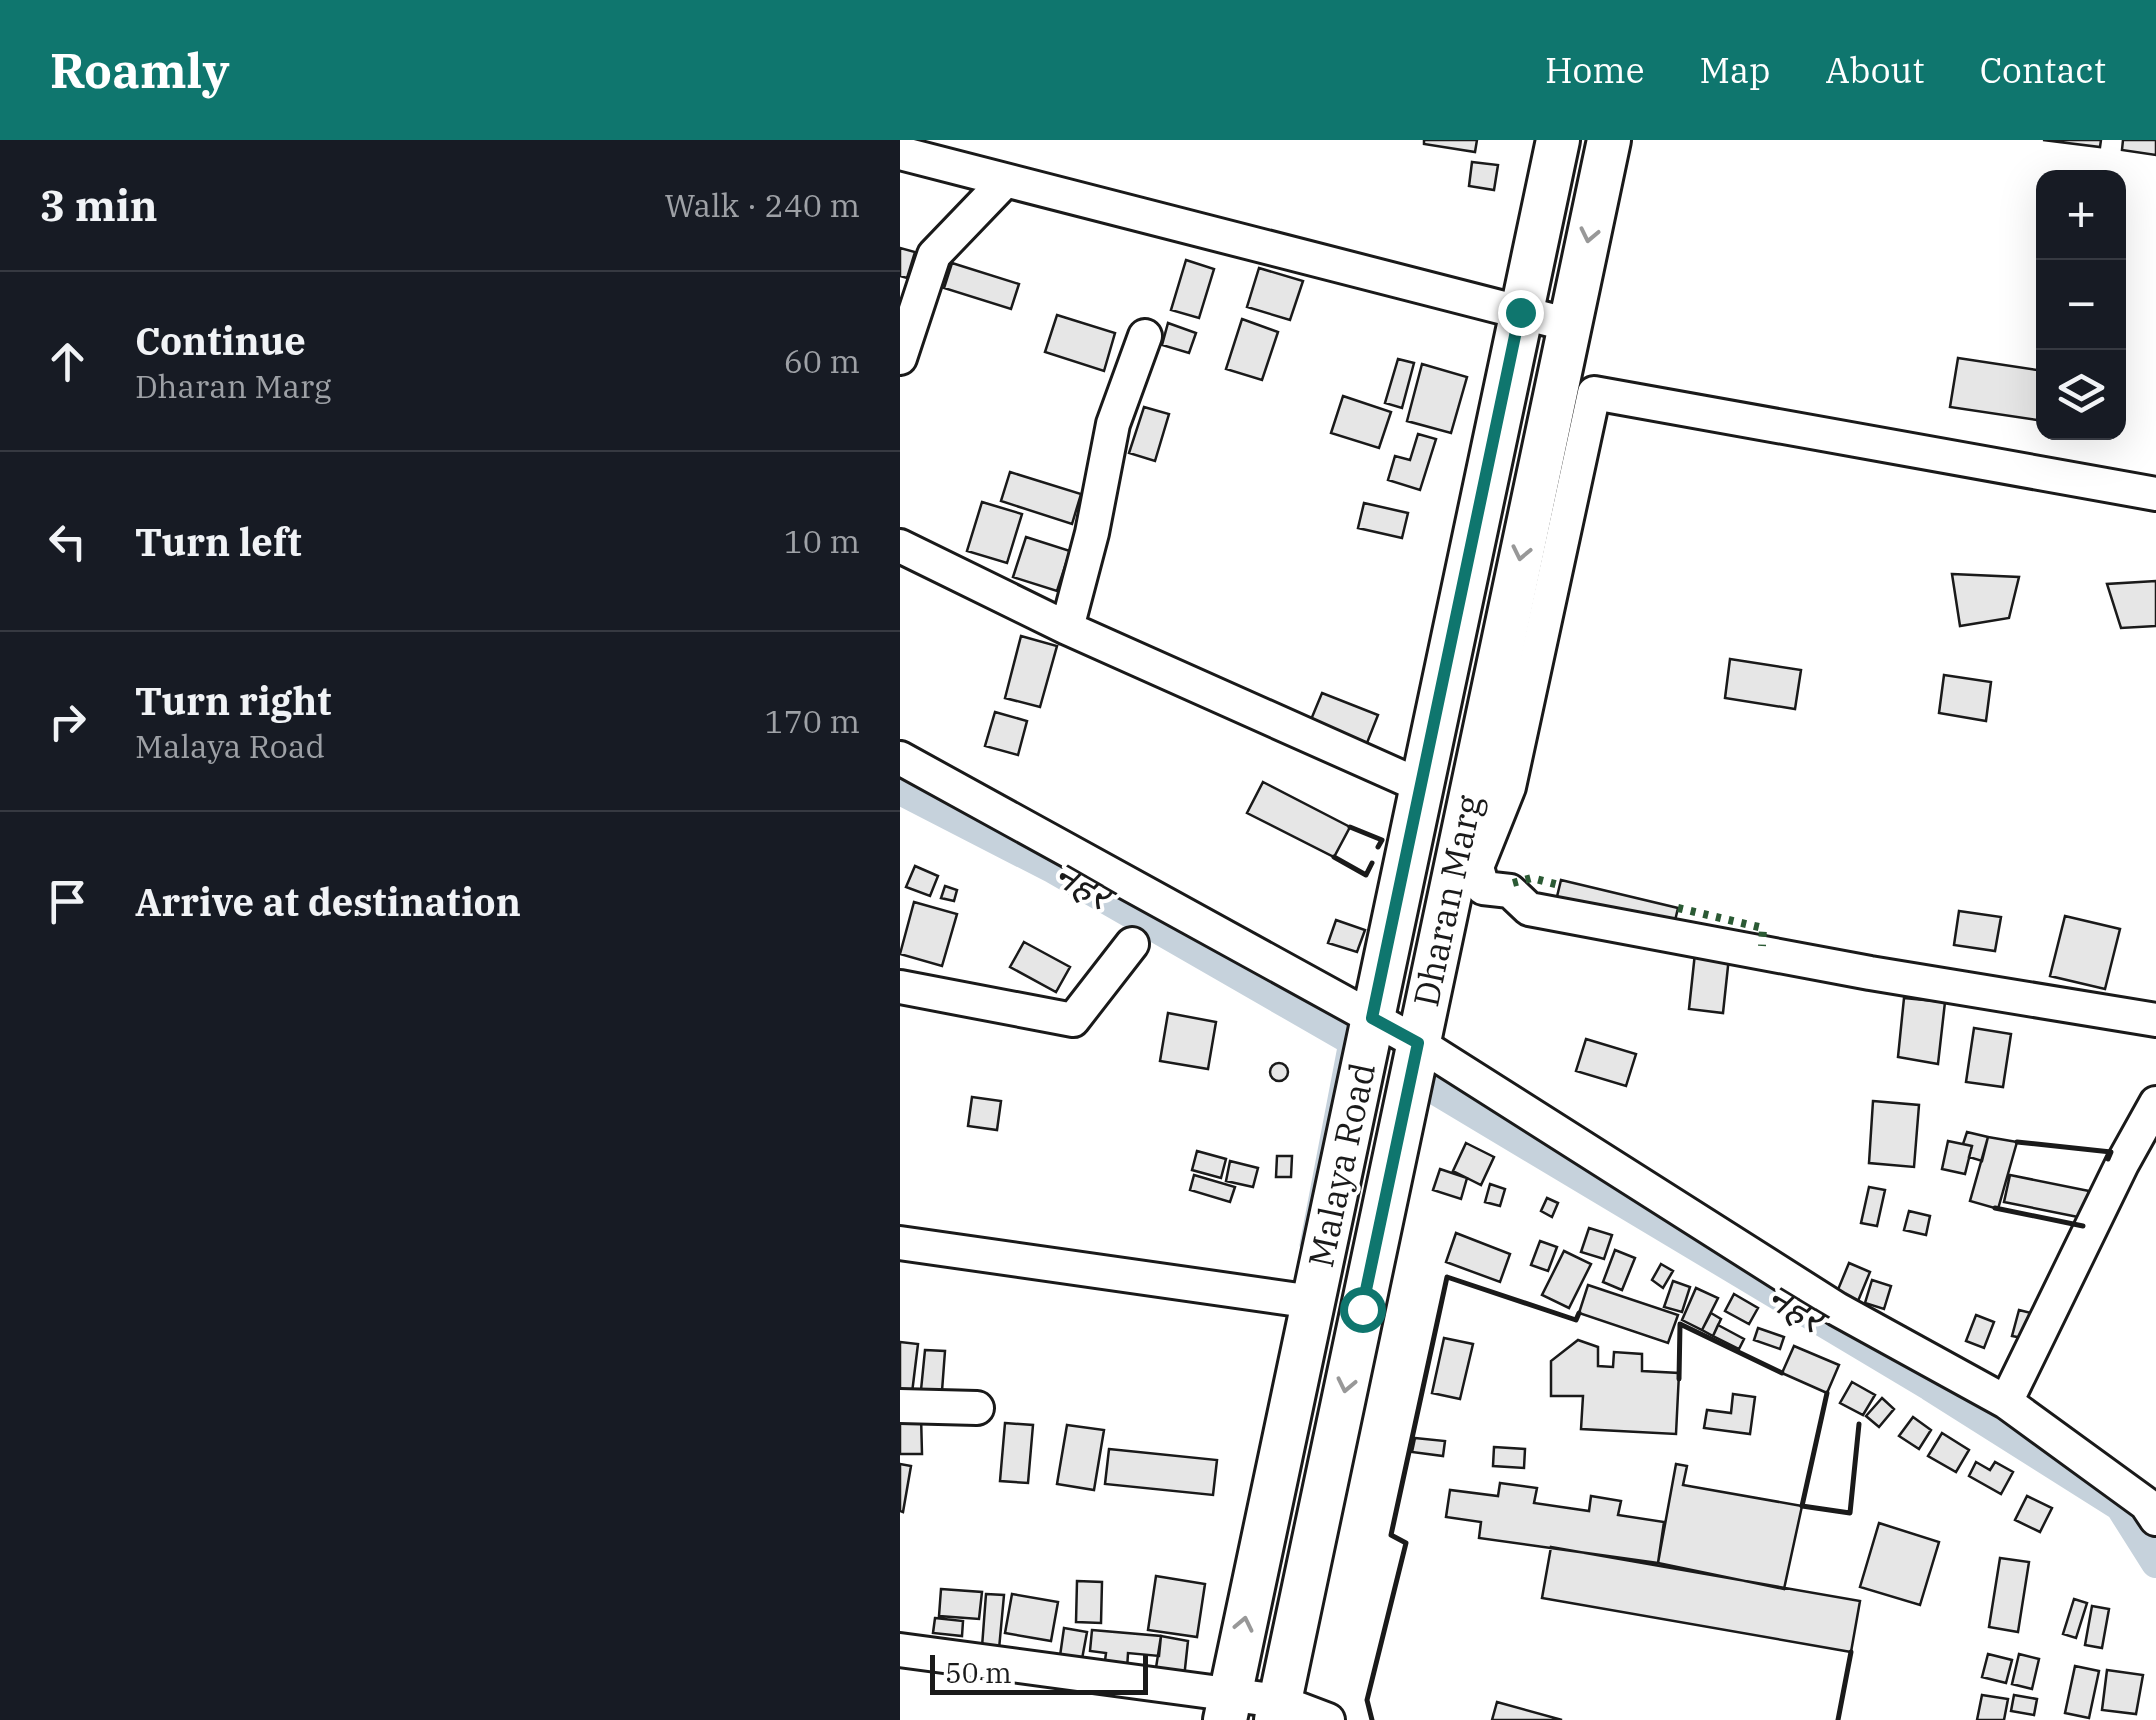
<!DOCTYPE html>
<meta charset="utf-8">
<style>
:root{--surface:#171b24;--page:#20242c;--text:#f1f3f6;--muted:#9ea1a6;--line:#363941;--accent:#0f766e}
body{margin:0;font-family:"IBM Plex Serif","Noto Sans Devanagari",serif;background:var(--page);color:var(--text)}
.controls{position:absolute;right:30px;top:30px;display:grid;overflow:hidden;border-radius:20px;box-shadow:0 10px 40px #0002}
.controls button{width:90px;height:90px;display:grid;place-items:center;padding:0;border:0;border-bottom:2px solid var(--line);background:var(--surface);color:var(--text);font:50px sans-serif}
.scale{position:absolute;left:30px;bottom:25px;width:218px;box-sizing:border-box;padding-left:10px;border:5px solid #1a1a1a;border-top:0;font-size:28px;line-height:35px;white-space:nowrap;color:#1a1a1a;-webkit-text-stroke:8px #fff;paint-order:stroke}
.stop{position:absolute;width:30px;height:30px;margin:-22px;border:8px solid #0f766e;border-radius:50%;background:#fff}
.stop.end{background:#0f766e;border-color:#fff;box-shadow:0 2px 10px #0008}
.list{margin:0;padding:0;list-style:none}
h2{display:flex;justify-content:space-between;align-items:center;height:130px;margin:0;padding:0 40px;font-size:42px}
h2 small{font-size:32px;font-weight:400;color:var(--muted)}
.list li{display:grid;grid-template-columns:65px 1fr auto;gap:30px;align-items:center;box-sizing:border-box;height:180px;padding:0 40px;border-top:2px solid var(--line)}
.list b{display:block;font-size:38px;white-space:nowrap}
.list p{margin:0;font-size:32px;white-space:nowrap;color:var(--muted)}
.list em{font-size:32px;font-style:normal;color:var(--muted)}
.icon{flex:none;width:55px;height:55px;fill:none;stroke:currentColor;stroke-width:2;stroke-linecap:round;stroke-linejoin:round}
.map{position:relative;flex:none;width:1256px;height:1580px;overflow:hidden}
header{display:flex;align-items:center;gap:60px;box-sizing:border-box;height:140px;padding:0 50px;background:var(--accent);color:#fff}
header strong{font-size:48px}
nav{display:flex;gap:55px;margin-inline-start:auto;font-size:35px}
main{display:flex}
aside{flex:1;background:var(--surface)}
.map>svg:first-child{display:block}
.lines{fill:none;stroke-linecap:round;stroke-linejoin:round}
.stream{stroke:#c6d2dc;stroke-width:9}
.canal{stroke:#c6d2dc;stroke-width:30}
.building{fill:#e6e6e6;stroke:#1a1a1a;stroke-width:2.5}
.minor-casing{stroke:#1a1a1a;stroke-width:38}
.major-casing{stroke:#1a1a1a;stroke-width:48}
.minor{stroke:#fff;stroke-width:32}
.major{stroke:#fff;stroke-width:42}
.hedge{stroke:#2b5a34;stroke-width:8;stroke-dasharray:5 8;stroke-linecap:butt}
.wall{stroke:#1a1a1a;stroke-width:5}
.oneway{stroke:#989898}
.route{stroke:#0f766e;stroke-width:12}
.labels{text-anchor:middle;stroke-width:8;stroke-linejoin:round;paint-order:stroke}
.street-label{font-size:35px;fill:#1a1a1a;stroke:#fff}
.water-label{font-size:38px;font-style:italic;fill:#1a1a1a;stroke:#fff}
</style>
<header>
<strong>Roamly</strong>
<nav><a>Home</a><a>Map</a><a>About</a><a>Contact</a></nav>
</header>
<main>
<aside>
<h2>3 min<small>Walk · 240 m</small></h2>
<ul class="list">
<li><svg class="icon" aria-label="ahead" viewBox="0 0 24 24"><path d="M12 20V5M6 11l6-6 6 6"/></svg><div><b>Continue</b><p>Dharan Marg</p></div><em>60 m</em></li>
<li><svg class="icon" aria-label="left" viewBox="0 0 24 24"><path d="M17 20v-9H6M10 6l-5 5 5 5"/></svg><div><b>Turn left</b></div><em>10 m</em></li>
<li><svg class="icon" aria-label="right" viewBox="0 0 24 24"><path d="M7 20v-9h11M14 6l5 5-5 5"/></svg><div><b>Turn right</b><p>Malaya Road</p></div><em>170 m</em></li>
<li><svg class="icon" aria-label="arrive" viewBox="0 0 24 24"><path d="M6 21V4h12l-3 4 3 4H6"/></svg><div><b>Arrive at destination</b></div></li>
</ul>
</aside>
<div class="map">
<svg width="1256" height="1580" viewBox="0 0 1256 1580">
<rect width="100%" height="100%" fill="#fff"/>
<g class="lines">
<path class="stream" d="M404,1105L444,896"/>
<path class="canal" d="M0,650L154,729L465,908
M512,936L1030,1246L1220,1366L1256,1423"/>
</g>
<path class="building" d="M524,0H577L575,12L524,4Z
M1143,0H1201L1200,7Z
M1223,0H1256V15L1222,10Z
M572,22L598,25L594,50L569,46Z
M0,108L15,112L7,138L0,136Z
M286,120L314,129L299,178L271,170Z
M52,123L119,144L111,169L44,148Z
M359,128L403,141L390,180L347,167Z
M157,175L215,193L204,231L145,212Z
M342,179L378,192L362,240L326,229Z
M268,183L296,193L289,213L262,205Z
M1058,218L1144,231V281L1050,267Z
M498,219L514,223L502,268L485,263Z
M522,224L567,237L551,293L507,281Z
M443,256L491,272L479,308L431,293Z
M244,267L269,274L255,321L229,313Z
M518,294L536,299L520,350L488,340L495,316L510,320Z
M110,332L181,354L172,384L101,361Z
M82,362L122,374L107,423L67,411Z
M464,363L508,373L502,398L458,388Z
M126,397L170,411L157,451L113,437Z
M1052,434L1119,437L1109,478L1060,486Z
M1256,441V486L1221,488L1207,444Z
M121,496L157,506L140,567L105,558Z
M830,519L901,530L895,569L825,558Z
M1044,535L1091,542L1086,581L1039,573Z
M422,553L478,575L467,603L410,582Z
M95,572L127,581L118,615L85,606Z
M363,642L450,687L434,717L347,673Z
M15,726L38,736L30,756L6,747Z
M661,740L778,768L773,789L654,769Z
M45,746L57,750L54,761L41,758Z
M14,762L57,774L42,826L0,814Z
M1059,771L1101,777L1095,811L1054,805Z
M1165,776L1220,789L1205,849L1150,836Z
M436,780L465,790L457,812L428,803Z
M124,802L170,827L156,852L110,827Z
M795,813L829,817L823,873L789,869Z
M1004,858L1045,862L1038,924L998,917Z
M268,873L316,882L308,929L260,921Z
M1074,888L1111,894L1103,947L1066,942Z
M686,899L736,914L726,946L676,931Z
M370 932a9 9 0 1 1 18 0a9 9 0 1 1-18 0Z
M72,957L101,961L97,990L68,986Z
M973,961L1019,965L1014,1027L969,1023Z
M1067,992L1088,997L1082,1021L1069,1017L1072,1006L1063,1004Z
M1088,997L1117,1002L1098,1069L1070,1061Z
M1048,1001L1072,1006L1065,1034L1042,1029Z
M566,1003L594,1017L581,1045L553,1031Z
M297,1011L326,1019L321,1038L292,1030Z
M377,1016H392L391,1037H376Z
M330,1021L358,1028L353,1047L326,1041Z
M540,1029L567,1038L561,1059L533,1050Z
M294,1035L335,1047L330,1062L290,1050Z
M1110,1035L1189,1051L1183,1078L1104,1062Z
M590,1044L605,1049L600,1066L585,1062Z
M969,1047L985,1050L977,1086L961,1083Z
M647,1058L658,1063L652,1077L641,1071Z
M1009,1071L1030,1076L1026,1095L1004,1090Z
M689,1088L712,1095L704,1119L681,1112Z
M556,1093L610,1114L600,1142L546,1122Z
M640,1101L657,1107L648,1131L631,1125Z
M715,1110L735,1118L722,1150L703,1142Z
M664,1111L691,1124L669,1168L642,1155Z
M949,1123L970,1132L958,1161L937,1152Z
M761,1124L773,1131L763,1148L752,1140Z
M972,1140L991,1146L984,1169L965,1163Z
M773,1141L790,1147L782,1172L764,1167Z
M688,1145L778,1175L768,1203L679,1173Z
M796,1148L818,1158L802,1190L782,1180Z
M834,1154L858,1168L849,1184L825,1171Z
M1119,1170L1135,1174L1128,1199L1112,1196Z
M811,1173L821,1179L813,1196L802,1190Z
M1076,1175L1094,1182L1084,1208L1066,1201Z
M818,1185L844,1199L839,1209L813,1196Z
M858,1188L884,1197L880,1209L854,1200Z
M544,1198L573,1204L560,1259L532,1253Z
M678,1200L698,1207V1226L713,1227L714,1212L742,1214V1231L779,1233L776,1294L681,1289L683,1256H651V1221Z
M0,1202L18,1204L12,1253L0,1251Z
M894,1206L939,1225L927,1253L882,1233Z
M25,1210L45,1211L42,1251L21,1250Z
M952,1242L975,1255L963,1275L940,1263Z
M833,1254L855,1257L850,1294L804,1288L807,1270L831,1273Z
M982,1258L994,1269L979,1287L966,1276Z
M21,1275L22,1314H0V1276Z
M1013,1277L1031,1290L1019,1309L999,1296Z
M105,1283L133,1285L128,1343L100,1341Z
M167,1285L204,1290L194,1350L157,1344Z
M1042,1293L1069,1310L1056,1332L1028,1316Z
M515,1298L545,1301L543,1316L512,1312Z
M594,1307L625,1309L624,1328L593,1326Z
M209,1309L317,1320L313,1355L205,1344Z
M1076,1322L1090,1330L1095,1322L1113,1332L1101,1354L1069,1336Z
M0,1324L11,1326L3,1372L0,1371Z
M776,1324L787,1326L783,1345L902,1366L884,1449L758,1423Z
M600,1343L637,1348L634,1363L689,1371L691,1356L721,1361L718,1375L764,1382L758,1423L579,1398L581,1382L546,1377L550,1350L598,1356Z
M1127,1356L1152,1368L1140,1392L1115,1380Z
M979,1383L1039,1402L1020,1465L960,1447Z
M651,1407L960,1461L951,1512L642,1458Z
M1100,1418L1129,1422L1118,1492L1089,1487Z
M256,1436L305,1444L297,1497L248,1490Z
M177,1441L202,1442L201,1483L176,1482Z
M41,1449L82,1452L79,1479L39,1476Z
M86,1454L104,1455L99,1509L82,1507Z
M112,1454L158,1462L151,1501L105,1493Z
M1174,1459L1187,1463L1176,1498L1163,1494Z
M1192,1466L1209,1469L1202,1508L1185,1505Z
M35,1478L63,1481L62,1496L33,1493Z
M164,1488L187,1492L182,1519L160,1516Z
M192,1490L261,1496L259,1516L228,1513L227,1530L204,1528L206,1513L190,1511Z
M261,1496L288,1501L284,1538L255,1534Z
M1088,1514L1112,1520L1106,1543L1082,1537Z
M1119,1514L1139,1519L1132,1549L1112,1544Z
M1175,1526L1199,1531L1189,1578L1165,1573Z
M1207,1530L1243,1535L1236,1574L1202,1570Z
M1082,1555L1108,1559L1104,1580H1077Z
M1114,1555L1137,1559L1134,1575L1111,1571Z
M597,1562L662,1580H592Z"/>
<g class="lines">
<g class="minor-casing">
<path id="minor" d="M0,13L670,185
M0,218L34,115L105,41
M1256,354L694,253L609,647L577,727L583,748L610,751L629,769L970,833L1256,880
M0,406L167,488L521,646
M167,488L192,393L213,284L245,196
M0,618L518,903L937,1169L1106,1262L1246,1364L1256,1379
M0,847L173,880L232,804
M0,1103L413,1162
M1106,1262L1222,1024L1256,963
M0,1266L77,1268
M0,1510L378,1561L428,1580"/>
</g>
<g class="major-casing">
<path id="major" d="M325,1580L658,0
M376,1580L709,0"/>
</g>
<use href="#minor" class="minor"/>
<use href="#major" class="major"/>
<path class="hedge" d="M613,743L632,738L659,745
M778,768L863,788L862,806"/>
<path class="wall" d="M450,687L482,700L478,707
M434,717L466,735L472,723
M1117,1002L1211,1012L1208,1019
M1095,1068L1183,1086
M779,1239L780,1184L882,1233
M927,1253L902,1366L950,1373L959,1284
M472,1580L467,1560L506,1403L491,1395L547,1137L676,1180L679,1173
M938,1580L951,1512"/>
</g>
<defs><path id="oneway-chevron" d="M-2-3.5L2.5 0L-2 3.5" fill="none" stroke-width="1.6" stroke-linecap="round" stroke-linejoin="round" transform="scale(2.5)"/></defs>
<g class="oneway">
<use href="#oneway-chevron" transform="translate(689 95) rotate(102)"/>
<use href="#oneway-chevron" transform="translate(621 413) rotate(102)"/>
<use href="#oneway-chevron" transform="translate(446 1245) rotate(102)"/>
<use href="#oneway-chevron" transform="translate(344 1484) rotate(-78)"/>
</g>
<g class="lines">
<path class="route" d="M462,1169L518,903L472,878L620,172"/>
</g>
<g class="labels">
<g class="street-label">
<text transform="translate(548 761) rotate(-78)" y="12">Dharan Marg</text>
<text transform="translate(442 1025) rotate(-78)" y="12">Malaya Road</text>
</g>
<g class="water-label">
<text transform="translate(182 745) rotate(30)" y="13">नहर</text>
<text transform="translate(895 1168) rotate(31)" y="13">नहर</text>
</g>
</g>
</svg>
<div class="controls">
<button>+</button>
<button>−</button>
<button><svg class="icon" aria-label="layers" viewBox="0 0 24 24"><path d="M12 4l9 5-9 5-9-5zM3 14l9 5 9-5"/></svg></button>
</div>
<div class="scale">50 m</div>
<div class="stop" style="left:462px;top:1169px"></div>
<div class="stop end" style="left:620px;top:172px"></div>
</div>
</main>
